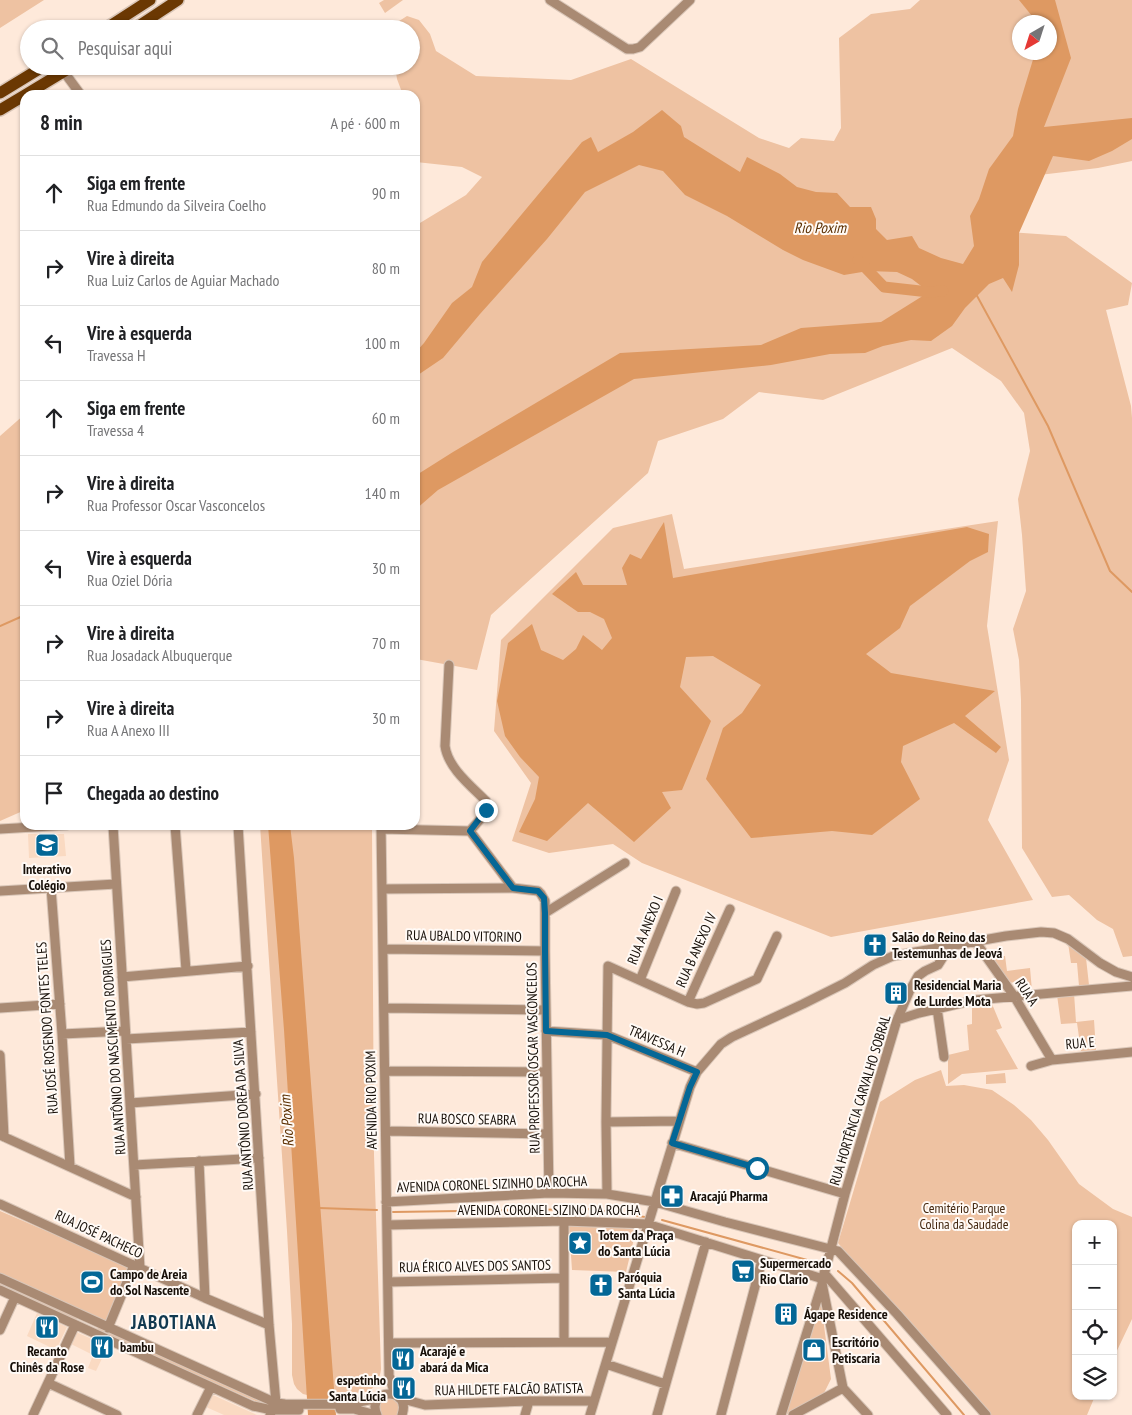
<!DOCTYPE html>
<html lang="pt">
<meta charset="utf-8">
<style>
:root{--surface:#fff;--page:#f2f2f2;--text:#202124;--muted:#757577;--line:#e0e0e0}
body{margin:0;font-family:"PT Sans Narrow",sans-serif;background:var(--page);color:var(--text)}
.controls{position:absolute;right:15px;bottom:15px;display:grid;overflow:hidden;border-radius:10px;box-shadow:0 1px 4px #0004}
.controls button{width:45px;height:45px;display:grid;place-items:center;padding:0;border:0;border-bottom:1px solid var(--line);background:var(--surface);color:var(--text);font:25px sans-serif}
.compass{position:absolute;left:1012px;top:15px;width:45px;height:45px;border-radius:50%;background:var(--surface);box-shadow:0 1px 4px #0004;rotate:219deg}
.stop{position:absolute;width:15px;height:15px;margin:-11px;border:4px solid #046796;border-radius:50%;background:#fff}
.stop.end{background:#046796;border-color:#fff;box-shadow:0 1px 5px #0008}
.list{margin:0;padding:0;list-style:none}
h2{display:flex;justify-content:space-between;align-items:center;height:65px;margin:0;padding:0 20px;font-size:21px}
h2 small{font-size:16px;font-weight:400;color:var(--muted)}
.list li{display:grid;grid-template-columns:32px 1fr auto;gap:15px;align-items:center;box-sizing:border-box;height:75px;padding:0 20px;border-top:1px solid var(--line)}
.list b{display:block;font-size:19px;white-space:nowrap}
.list p{margin:0;font-size:16px;white-space:nowrap;color:var(--muted)}
.list em{font-size:16px;font-style:normal;color:var(--muted)}
.icon{flex:none;width:28px;height:28px;fill:none;stroke:currentColor;stroke-width:2;stroke-linecap:round;stroke-linejoin:round}
.map{position:relative;flex:none;width:1132px;height:1415px;overflow:hidden}
.search{position:absolute;background:var(--surface);box-shadow:0 1px 4px #0004;left:20px;top:20px;width:400px;height:55px;display:flex;align-items:center;gap:12px;box-sizing:border-box;padding:0 18px;border-radius:28px;color:var(--muted);font-size:19px}
.panel{position:absolute;background:var(--surface);box-shadow:0 1px 4px #0004;left:20px;top:90px;width:400px;height:740px;border-radius:15px}
.map>svg:first-child{display:block}
.built{fill:#fadac2}
.green{fill:#eec2a2;fill-rule:evenodd}
.water{fill:#de9962}
.lines{fill:none;stroke-linecap:round;stroke-linejoin:round}
.stream{stroke:#de9962;stroke-width:2}
.river{stroke:#de9962;stroke-width:11}
.minor-casing{stroke:#d9c6b8;stroke-width:11}
.major-casing{stroke:#d9c6b8;stroke-width:14}
.minor{stroke:#a98a73;stroke-width:9}
.major{stroke:#6b3802;stroke-width:11}
.route{stroke:#046796;stroke-width:6}
.labels{text-anchor:middle;stroke-width:4;stroke-linejoin:round;paint-order:stroke}
.poi-label{font-size:14px;font-weight:bold;fill:#170f08;stroke:#fffaf6;text-anchor:start}
.street-label{font-size:14px;fill:#170f08;stroke:#fffaf6}
.park-label{font-size:14px;fill:#442810;stroke:#fffaf6}
.water-label{font-size:15px;font-style:italic;fill:#5c3002;stroke:#fffaf6}
.district-label{font-size:19px;font-weight:bold;letter-spacing:1px;fill:#113950;stroke:#fffaf6}
</style>
<div class="map">
<svg width="1132" height="1415" viewBox="0 0 1132 1415">
<rect width="100%" height="100%" fill="#fee9da"/>
<path class="built" d="M28,834H64L66,856L29,858Z
M37,1313L67,1327L56,1350L27,1336Z
M76,1332L108,1346L96,1371L88,1368L93,1355L71,1344Z
M213,1395L257,1415H224L206,1407Z"/>
<path class="green" d="M0,0H44L0,28Z
M384,0H403L385,13L379,3Z
M920,0H1132V161L1098,168L1031,176L1010,232L1066,236L1132,283L1128,305L1106,310L1131,406L1132,418V956L1123,957L1113,929L1097,920L1069,895L1052,897L1022,848L1021,700L1019,660L1013,629L1026,591L1022,535L1018,499L1030,451L1024,413L1001,381L952,348L823,400L759,392L723,419L658,441L648,473L491,615L477,670L416,659L415,741V226L466,195L482,177L462,167L416,162L415,160V95H403L397,79L395,66H411V29H393L396,23L407,16L419,20L430,34L436,51L476,76L571,80L631,59L759,138L789,148L801,138L834,141L841,128L839,38L871,14L910,9ZM1020,22H1050V52H1020Z
M25,414V810L0,821V436Z
M672,514L684,569L998,521L987,626L1009,760L988,820L1033,900L831,937L642,863L613,844L549,853L512,841L531,783L494,731L501,640L613,528Z
M260,825H372L374,1155L381,1369C380,1379 375,1389 366,1392L311,1396L303,1394L297,1389L294,1384L292,1375V1324L287,1231Z
M1068,943L1086,958L1089,985L1079,986L1077,963H1071Z
M1005,956L1007,971L1030,968L1032,991H1024L1023,981L1008,983L992,957Z
M1074,993L1076,1022L1094,1020L1096,1050L1081,1051L1077,1023L1061,1024L1057,995Z
M992,1004L1002,1028L996,1030L1018,1069L962,1074L948,1084V1055L969,1050L967,1025L972,1024V1008Z
M941,1070L946,1086L964,1085L992,1090L1014,1105L1031,1120L1048,1140L1079,1184L1113,1209L1132,1217V1319L1113,1359V1224H1076V1396H1095L1087,1415H986L838,1243L880,1102L915,1080Z
M1005,1073L1006,1083L986,1084V1075Z
M0,1211L130,1267L107,1324L0,1275Z
M588,1225L619,1227L636,1230L626,1272L572,1270L569,1226Z
M0,1283L77,1318L75,1323L0,1288Z
M820,1295L831,1379L824,1393L788,1414L784,1413Z
M98,1326L264,1400L262,1404L97,1331Z
M390,1395L400,1402L399,1415H380L379,1401Z"/>
<path class="water" d="M1019,0H1055L1071,58L1044,127L1132,118V139L1112,151L1089,161L1053,156L1019,233V265L1012,292L1003,278L989,284L965,308L952,326L931,341L911,340L883,346L865,353L830,354L771,365L634,379L438,490L415,510V476L453,452L620,353L761,345L801,328L881,322L929,292L912,279L897,272L868,271L844,275L803,260L783,250L727,216L685,195L663,171L639,165L585,192L547,239L480,314L443,358L415,377V353L424,343L452,303L472,287L482,262L582,142L591,137L598,152L633,132L662,110L681,126L684,137L740,172L747,157L780,174L797,187L816,192L837,193L850,207H871L876,219V229L887,240L912,236L919,248L941,258L963,264L974,246L970,216L979,199L989,169L1013,136L1018,109L1035,53L1050,52V22H1033L1032,16Z
M664,522L673,578L967,527L989,534L988,552L970,561L910,606L900,628L866,654L891,673L995,691L965,716L1001,747L996,753L954,723L903,746L901,762L920,799L872,835L832,831L751,838L706,779L723,728L742,713L761,685L713,656L686,657L680,687L711,721L682,790L662,792L671,808L634,842L588,803L547,841L519,832L535,799L539,777L520,757L505,736L497,701L508,643L532,624L541,650L563,660L576,649L583,635L602,650L612,638L604,619L590,612H578L552,594L576,572L583,585H627L622,568L630,554L641,559Z
M268,825H290L294,858L336,1415H308L284,1030Z"/>
<g class="lines">
<path class="stream" d="M976,294L1048,426L1110,571L1132,592
M0,626L25,615
M319,1208L377,1210
M393,1212L590,1209L645,1217
M662,1220L818,1263
M838,1271L852,1283L964,1415"/>
<path class="river" d="M858,260L884,287L929,292L943,291"/>
<g class="minor-casing">
<path id="minor" d="M550,0L627,49H633L640,47L690,0
M64,72L81,95
M449,665L445,746C448,768 471,786 486,801C489,813 477,822 470,831
M113,825L140,1268
M175,825L186,970
M238,825L269,1325L276,1403L270,1415
M381,825L389,1375L395,1395
M0,829L67,825
M381,829L470,831
M470,831L513,888
M51,888L62,1034L70,1166
M382,889L513,888L538,891L541,894L545,901V951L549,1193
M0,891L116,884
M545,913L625,863
M975,941L1014,996L1052,1060
M383,949L545,951
M122,977L248,966
M640,980L676,891
M688,1002L730,909
M0,1008L60,1004
M384,1008L546,1010
M937,1008L944,1057
M897,1020L919,1013L975,1000L1132,986
M546,1031L607,1035L697,1072
M62,1034L125,1031
M126,1039L251,1032
M0,1055L4,1137
M1031,1066L1052,1060L1132,1052
M385,1071L547,1072
M130,1103L256,1094
M606,1122L679,1121
M386,1131L548,1134
M0,1135L136,1197
M672,1143L845,1194
M199,1161L205,1298
M134,1165L259,1158
M607,1194L606,1122L608,966L688,1002L697,1004L704,1003L757,979L777,936
M386,1202L549,1193L607,1194L655,1202L725,1222L838,1251L897,1314L986,1415
M0,1204L205,1298L269,1325
M564,1221V1342
M387,1225L564,1221L647,1224L823,1279
M824,1273L947,1415
M0,1278L276,1403L285,1404C316,1404 350,1407 380,1397
M388,1282L564,1278
M0,1290L253,1406L272,1410H299
M108,1328L134,1265
M0,1330L15,1297
M389,1343L612,1342
M606,1364L665,1384
M48,1383L117,1415
M399,1398L425,1405L529,1401H594
M340,1409H354L376,1415
M33,1415L75,1325
M197,1415L211,1387
M377,1415C365,1388 412,1386 402,1415
M525,1415L529,1401
M590,1415L690,1087L697,1072L721,1044L732,1037L803,1004L845,983L873,965L893,956L1006,936L1041,932L1054,933L1068,939L1100,963L1116,972L1132,977
M657,1415L706,1242
M721,1415L762,1260
M781,1415L822,1284
M793,1415L843,1388
M868,1415L843,1388L822,1283L845,1194L897,1020L910,990L918,976L925,971L938,965L950,946"/>
</g>
<g class="major-casing">
<path id="major" d="M105,29L150,0
M134,29L178,0
M0,93L44,66
M25,95L73,66
M0,110L25,95"/>
</g>
<use href="#minor" class="minor"/>
<use href="#major" class="major"/>
</g>
<g class="lines">
<path class="route" d="M486,810L470,831L513,888L538,891L544,898L545,913V951L546,1031L607,1035L697,1072L690,1087L672,1143L757,1168"/>
</g>
<defs>
<g id="school-square" transform="scale(1.25)"><rect x="-9" y="-9" width="18" height="18" rx="4" fill="#046796" stroke="#fffaf6"/><path d="M0-5L7-2L0 1L-7-2ZM-4 1L0 2.5L4 1V4Q0 6-4 4Z" fill="#fff"/></g>
<g id="church-square" transform="scale(1.25)"><rect x="-9" y="-9" width="18" height="18" rx="4" fill="#046796" stroke="#fffaf6"/><path d="M-1.2-6h2.4v3.5h3.3v2.4h-3.3V6h-2.4V-.1h-3.3v-2.4h3.3Z" fill="#fff"/></g>
<g id="building-square" transform="scale(1.25)"><rect x="-9" y="-9" width="18" height="18" rx="4" fill="#046796" stroke="#fffaf6"/><path d="M-4-6H4V6H1V3H-1V6H-4ZM-2.5-4.3h1.7v1.8h-1.7ZM.8-4.3h1.7v1.8H.8ZM-2.5-1h1.7V.8h-1.7ZM.8-1h1.7V.8H.8Z" fill="#fff"/></g>
<g id="pharmacy-square" transform="scale(1.25)"><rect x="-9" y="-9" width="18" height="18" rx="4" fill="#046796" stroke="#fffaf6"/><path d="M-2-6h4v4h4v4h-4v4h-4v-4h-4v-4h4Z" fill="#fff"/></g>
<g id="sight-square" transform="scale(1.25)"><rect x="-9" y="-9" width="18" height="18" rx="4" fill="#046796" stroke="#fffaf6"/><path d="M0-6L1.8-2.2L6-1.7L2.9 1.2L3.7 5.4L0 3.3L-3.7 5.4L-2.9 1.2L-6-1.7L-1.8-2.2Z" fill="#fff"/></g>
<g id="supermarket-square" transform="scale(1.25)"><rect x="-9" y="-9" width="18" height="18" rx="4" fill="#046796" stroke="#fffaf6"/><path d="M-6-5.5h2.5l.6 2H6L4.5 2H-2.5L-4.4-4H-6ZM-1.5 3.2a1.3 1.3 0 1 0 .1 0ZM3 3.2a1.3 1.3 0 1 0 .1 0Z" fill="#fff"/></g>
<g id="stadium-square" transform="scale(1.25)"><rect x="-9" y="-9" width="18" height="18" rx="4" fill="#046796" stroke="#fffaf6"/><path d="M0-5a6.5 5 0 1 0 0 10a6.5 5 0 1 0 0-10ZM-3.5-1.8h7v3.6h-7Z" fill="#fff"/></g>
<g id="restaurant-square" transform="scale(1.25)"><rect x="-9" y="-9" width="18" height="18" rx="4" fill="#046796" stroke="#fffaf6"/><path d="M-5-6h1v4h1v-4h1v4h1v-4h1v5L-1.5 .5V6h-2V.5L-5-1ZM5-6V6H3V1.5H1.5Q1.5-4 5-6Z" fill="#fff"/></g>
<g id="shop-square" transform="scale(1.25)"><rect x="-9" y="-9" width="18" height="18" rx="4" fill="#046796" stroke="#fffaf6"/><path d="M-5-2.5h2.3a2.7 3.5 0 0 1 5.4 0H5L5.5 6h-11ZM-1.5-2.5h3a1.5 2.3 0 0 0-3 0Z" fill="#fff"/></g>
</defs>
<g fill-rule="evenodd">
<use href="#school-square" x="47" y="845"/>
<use href="#church-square" x="875" y="945"/>
<use href="#building-square" x="896" y="993"/>
<use href="#pharmacy-square" x="672" y="1196"/>
<use href="#sight-square" x="580" y="1243"/>
<use href="#supermarket-square" x="743" y="1271"/>
<use href="#stadium-square" x="92" y="1282"/>
<use href="#church-square" x="601" y="1285"/>
<use href="#building-square" x="786" y="1314"/>
<use href="#restaurant-square" x="47" y="1327"/>
<use href="#restaurant-square" x="102" y="1347"/>
<use href="#shop-square" x="814" y="1350"/>
<use href="#restaurant-square" x="403" y="1359"/>
<use href="#restaurant-square" x="404" y="1388"/>
</g>
<g class="labels">
<g class="poi-label">
<text x="47" y="874" text-anchor="middle">Interativo<tspan x="47" dy="16">Colégio</tspan></text>
<text x="892" y="942">Salão do Reino das<tspan x="892" dy="16">Testemunhas de Jeová</tspan></text>
<text x="914" y="990">Residencial Maria<tspan x="914" dy="16">de Lurdes Mota</tspan></text>
<text x="690" y="1201">Aracajú Pharma</text>
<text x="598" y="1240">Totem da Praça<tspan x="598" dy="16">do Santa Lúcia</tspan></text>
<text x="760" y="1268">Supermercado<tspan x="760" dy="16">Rio Clario</tspan></text>
<text x="110" y="1279">Campo de Areia<tspan x="110" dy="16">do Sol Nascente</tspan></text>
<text x="618" y="1282">Paróquia<tspan x="618" dy="16">Santa Lúcia</tspan></text>
<text x="804" y="1319">Ágape Residence</text>
<text x="832" y="1347">Escritório<tspan x="832" dy="16">Petiscaria</tspan></text>
<text x="120" y="1352">bambu</text>
<text x="47" y="1356" text-anchor="middle">Recanto<tspan x="47" dy="16">Chinês da Rose</tspan></text>
<text x="420" y="1356">Acarajé e<tspan x="420" dy="16">abará da Mica</tspan></text>
<text x="386" y="1385" text-anchor="end">espetinho<tspan x="386" dy="16">Santa Lúcia</tspan></text>
</g>
<g class="street-label">
<text transform="translate(645 930) rotate(-68)" y="5">RUA A ANEXO I</text>
<text transform="translate(464 936) rotate(1)" y="5">RUA UBALDO VITORINO</text>
<text transform="translate(696 950) rotate(-66)" y="5">RUA B ANEXO IV</text>
<text transform="translate(1027 992) rotate(57)" y="5">RUA A</text>
<text transform="translate(47 1028) rotate(-94)" y="5">RUA JOSÉ ROSENDO FONTES TELES</text>
<text transform="translate(657 1041) rotate(23)" y="5">TRAVESSA H</text>
<text transform="translate(1080 1043) rotate(-5)" y="5">RUA E</text>
<text transform="translate(113 1047) rotate(-94)" y="5">RUA ANTÔNIO DO NASCIMENTO RODRIGUES</text>
<text transform="translate(533 1058) rotate(-91)" y="5">RUA PROFESSOR OSCAR VASCONCELOS</text>
<text transform="translate(371 1100) rotate(-91)" y="5">AVENIDA RIO POXIM</text>
<text transform="translate(860 1100) rotate(-73)" y="5">RUA HORTÊNCIA CARVALHO SOBRAL</text>
<text transform="translate(243 1115) rotate(-94)" y="5">RUA ANTÔNIO DOREA DA SILVA</text>
<text transform="translate(467 1119) rotate(1)" y="5">RUA BOSCO SEABRA</text>
<text transform="translate(492 1184) rotate(-2)" y="5">AVENIDA CORONEL SIZINHO DA ROCHA</text>
<text x="549" y="1215">AVENIDA CORONEL SIZINO DA ROCHA</text>
<text transform="translate(99 1234) rotate(25)" y="5">RUA JOSÉ PACHECO</text>
<text transform="translate(475 1266) rotate(-1)" y="5">RUA ÉRICO ALVES DOS SANTOS</text>
<text transform="translate(509 1389) rotate(-1)" y="5">RUA HILDETE FALCÃO BATISTA</text>
</g>
<g class="park-label">
<text x="964" y="1213">Cemitério Parque<tspan x="964" dy="16">Colina da Saudade</tspan></text>
</g>
<g class="water-label">
<text x="820" y="233">Rio Poxim</text>
<text transform="translate(287 1121) rotate(-94)" y="5">Rio Poxim</text>
</g>
<g class="district-label">
<text x="174" y="1329">JABOTIANA</text>
</g>
</g>
</svg>
<div class="controls">
<button>+</button>
<button>−</button>
<button><svg class="icon" aria-label="locate" viewBox="0 0 24 24"><circle cx="12" cy="12" r="6"/><path d="M12 2v4M12 18v4M2 12h4M18 12h4"/></svg></button>
<button><svg class="icon" aria-label="layers" viewBox="0 0 24 24"><path d="M12 4l9 5-9 5-9-5zM3 14l9 5 9-5"/></svg></button>
</div>
<svg class="compass" viewBox="-18 -18 36 36"><path d="M0-13l5 13h-10z" fill="#e53935"/><path d="M0 13l5-13h-10z" fill="#757577"/></svg>
<div class="stop" style="left:757px;top:1168px"></div>
<div class="stop end" style="left:486px;top:810px"></div>
<div class="search"><svg class="icon" aria-label="search" viewBox="0 0 24 24"><circle cx="10" cy="10" r="6"/><path d="M15 15l6 6"/></svg>Pesquisar aqui</div>
<section class="panel">
<h2>8 min<small>A pé · 600 m</small></h2>
<ul class="list">
<li><svg class="icon" aria-label="ahead" viewBox="0 0 24 24"><path d="M12 20V5M6 11l6-6 6 6"/></svg><div><b>Siga em frente</b><p>Rua Edmundo da Silveira Coelho</p></div><em>90 m</em></li>
<li><svg class="icon" aria-label="right" viewBox="0 0 24 24"><path d="M7 20v-9h11M14 6l5 5-5 5"/></svg><div><b>Vire à direita</b><p>Rua Luiz Carlos de Aguiar Machado</p></div><em>80 m</em></li>
<li><svg class="icon" aria-label="left" viewBox="0 0 24 24"><path d="M17 20v-9H6M10 6l-5 5 5 5"/></svg><div><b>Vire à esquerda</b><p>Travessa H</p></div><em>100 m</em></li>
<li><svg class="icon" aria-label="ahead" viewBox="0 0 24 24"><path d="M12 20V5M6 11l6-6 6 6"/></svg><div><b>Siga em frente</b><p>Travessa 4</p></div><em>60 m</em></li>
<li><svg class="icon" aria-label="right" viewBox="0 0 24 24"><path d="M7 20v-9h11M14 6l5 5-5 5"/></svg><div><b>Vire à direita</b><p>Rua Professor Oscar Vasconcelos</p></div><em>140 m</em></li>
<li><svg class="icon" aria-label="left" viewBox="0 0 24 24"><path d="M17 20v-9H6M10 6l-5 5 5 5"/></svg><div><b>Vire à esquerda</b><p>Rua Oziel Dória</p></div><em>30 m</em></li>
<li><svg class="icon" aria-label="right" viewBox="0 0 24 24"><path d="M7 20v-9h11M14 6l5 5-5 5"/></svg><div><b>Vire à direita</b><p>Rua Josadack Albuquerque</p></div><em>70 m</em></li>
<li><svg class="icon" aria-label="right" viewBox="0 0 24 24"><path d="M7 20v-9h11M14 6l5 5-5 5"/></svg><div><b>Vire à direita</b><p>Rua A Anexo III</p></div><em>30 m</em></li>
<li><svg class="icon" aria-label="arrive" viewBox="0 0 24 24"><path d="M6 21V4h12l-3 4 3 4H6"/></svg><div><b>Chegada ao destino</b></div></li>
</ul>
</section>
</div>
